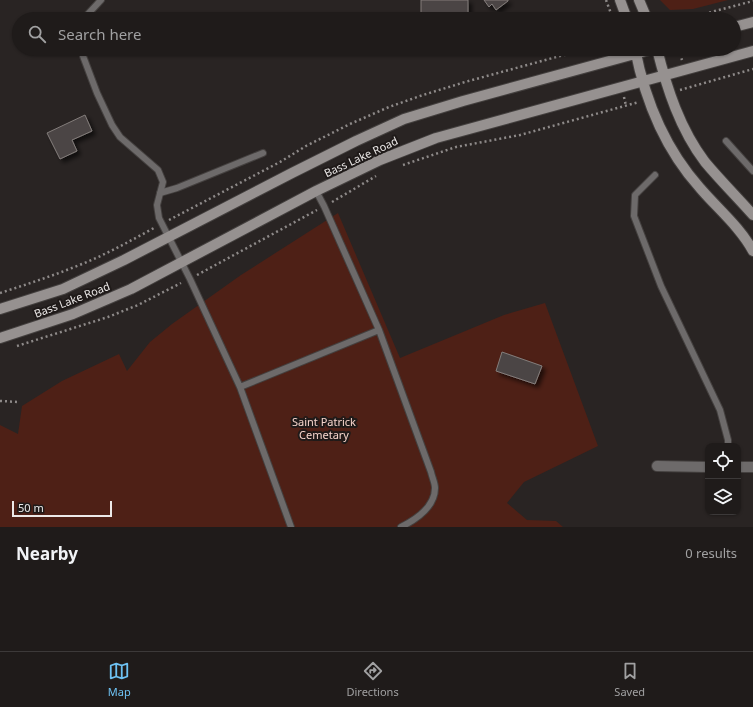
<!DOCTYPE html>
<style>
:root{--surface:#1f1b1a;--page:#272423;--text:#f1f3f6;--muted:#a1a1a2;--line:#3c3939;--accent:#6ec2f3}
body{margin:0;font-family:"Noto Sans",sans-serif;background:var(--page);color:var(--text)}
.controls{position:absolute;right:12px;bottom:12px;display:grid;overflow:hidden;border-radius:8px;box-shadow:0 1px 3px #0004}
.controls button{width:36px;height:36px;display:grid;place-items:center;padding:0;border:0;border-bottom:1px solid var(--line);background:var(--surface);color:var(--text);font:20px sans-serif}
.scale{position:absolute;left:12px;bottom:10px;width:100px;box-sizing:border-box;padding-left:4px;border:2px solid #ece9e8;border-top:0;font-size:11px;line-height:14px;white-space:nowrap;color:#ece9e8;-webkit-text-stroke:3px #1f1a19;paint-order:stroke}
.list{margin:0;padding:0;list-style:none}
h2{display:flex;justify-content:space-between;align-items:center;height:52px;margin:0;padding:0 16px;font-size:17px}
h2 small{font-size:13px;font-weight:400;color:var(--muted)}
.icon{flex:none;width:22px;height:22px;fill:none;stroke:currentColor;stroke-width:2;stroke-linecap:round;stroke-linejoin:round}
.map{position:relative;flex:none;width:753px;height:527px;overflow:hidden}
.search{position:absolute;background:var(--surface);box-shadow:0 1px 3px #0004;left:12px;right:12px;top:12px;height:44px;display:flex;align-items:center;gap:10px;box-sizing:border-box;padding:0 14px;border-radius:22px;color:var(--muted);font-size:15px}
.sheet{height:124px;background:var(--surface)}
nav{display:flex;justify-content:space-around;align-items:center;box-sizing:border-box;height:56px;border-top:1px solid var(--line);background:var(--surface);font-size:11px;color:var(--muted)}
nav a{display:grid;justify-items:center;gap:2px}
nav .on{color:var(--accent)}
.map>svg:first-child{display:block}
.green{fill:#4e2016}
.building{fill:#4b4544;stroke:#837d7b;filter:url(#shadow)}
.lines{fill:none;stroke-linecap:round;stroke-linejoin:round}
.lane-casing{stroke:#44403f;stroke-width:8}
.street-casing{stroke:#44403f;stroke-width:12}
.secondary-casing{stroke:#44403f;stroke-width:12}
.path{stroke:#8e8a89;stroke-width:2.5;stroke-dasharray:2 3;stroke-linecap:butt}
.lane{stroke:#6d6a6a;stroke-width:6}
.street{stroke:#6d6a6a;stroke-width:10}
.secondary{stroke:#969190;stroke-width:10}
.labels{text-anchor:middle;stroke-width:4;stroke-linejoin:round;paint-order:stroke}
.street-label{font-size:11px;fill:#ece9e8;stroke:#1f1a19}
.park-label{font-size:11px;fill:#f6d4cb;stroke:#1f1a19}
</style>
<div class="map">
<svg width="753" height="527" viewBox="0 0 753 527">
<defs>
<filter id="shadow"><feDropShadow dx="3.5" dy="3.5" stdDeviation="2" flood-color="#0009"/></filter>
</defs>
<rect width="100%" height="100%" fill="#292423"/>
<path class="green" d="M660,0H728L693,9L670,10Z
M338,213L400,358L504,315L545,303L598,446L524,482L507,503L527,520L556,521L563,527H0V425L18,434L22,406L62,381L119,354L127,371L150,342L172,324L241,275Z"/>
<path class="building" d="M421,0H468V17H456V19H421Z
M484,0H508V1L496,10L492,4L489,7Z
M85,115L92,131L72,140L77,151L60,159L47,133Z
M502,352L542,366L535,384L496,371Z"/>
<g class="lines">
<g class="lane-casing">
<path id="lane" d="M86,19L88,14L101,0
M82,49L83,56L97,93L112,125L120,137L158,170L163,182L157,205L159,218L190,279L240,387L291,527
M726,141L753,171
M655,175L635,195L634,216L661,286L720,410L728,440V446
M316,191L324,206L379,330L431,472C432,477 435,483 435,488C435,507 417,519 401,527
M160,193L177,188L263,153
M240,387L379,330"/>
</g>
<g class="street-casing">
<path id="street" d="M657,466L708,467
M738,467H753"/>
</g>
<g class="secondary-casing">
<path id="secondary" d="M620,0L627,19
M639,0L647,19
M734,27L753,22
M635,49C645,100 665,149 700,188C718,209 740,227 753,251
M657,49C667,89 680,129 705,162C720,180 737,197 753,215
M0,309L63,289L124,260L292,173L356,141L404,119L463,101L653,49
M0,338L73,314L131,289L316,191L380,160L436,138L753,51"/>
</g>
<path class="path" d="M606,0L613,19
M657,14L663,19
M685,19L753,1
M678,49L682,60
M680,90L753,69
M624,97L626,106
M403,165L456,147L520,135L639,102
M332,202L376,176
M169,220L280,162L306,146L350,124L389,107L423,95L465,82L560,56L591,49
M197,275L317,210
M0,293C28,284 55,275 82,264C107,254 130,241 154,228
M17,346L108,317L138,305L181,283
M0,401L19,402"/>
<use href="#lane" class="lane"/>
<use href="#street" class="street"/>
<use href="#secondary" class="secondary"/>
</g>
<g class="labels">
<g class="street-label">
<text transform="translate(361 157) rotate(-25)" y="4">Bass Lake Road</text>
<text transform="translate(72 300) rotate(-21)" y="4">Bass Lake Road</text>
</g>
<g class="park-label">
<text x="324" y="426">Saint Patrick<tspan x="324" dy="13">Cemetary</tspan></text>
</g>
</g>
</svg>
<div class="controls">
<button><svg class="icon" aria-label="locate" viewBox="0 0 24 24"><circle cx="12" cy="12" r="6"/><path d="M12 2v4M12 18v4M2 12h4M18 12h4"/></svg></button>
<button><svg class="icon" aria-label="layers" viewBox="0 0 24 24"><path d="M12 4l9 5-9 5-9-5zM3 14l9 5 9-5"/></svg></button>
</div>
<div class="scale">50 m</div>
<div class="search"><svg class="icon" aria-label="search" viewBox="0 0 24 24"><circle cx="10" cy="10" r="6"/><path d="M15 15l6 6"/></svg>Search here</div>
</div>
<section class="sheet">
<h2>Nearby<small>0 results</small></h2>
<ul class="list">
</ul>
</section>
<nav>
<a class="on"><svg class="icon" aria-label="map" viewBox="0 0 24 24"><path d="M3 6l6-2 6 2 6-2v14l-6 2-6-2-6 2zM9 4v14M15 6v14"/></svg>Map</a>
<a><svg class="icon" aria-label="directions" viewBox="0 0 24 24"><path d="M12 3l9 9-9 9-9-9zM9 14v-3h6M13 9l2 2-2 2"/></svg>Directions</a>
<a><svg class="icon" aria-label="saved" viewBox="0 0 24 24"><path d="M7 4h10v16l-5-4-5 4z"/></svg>Saved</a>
</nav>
